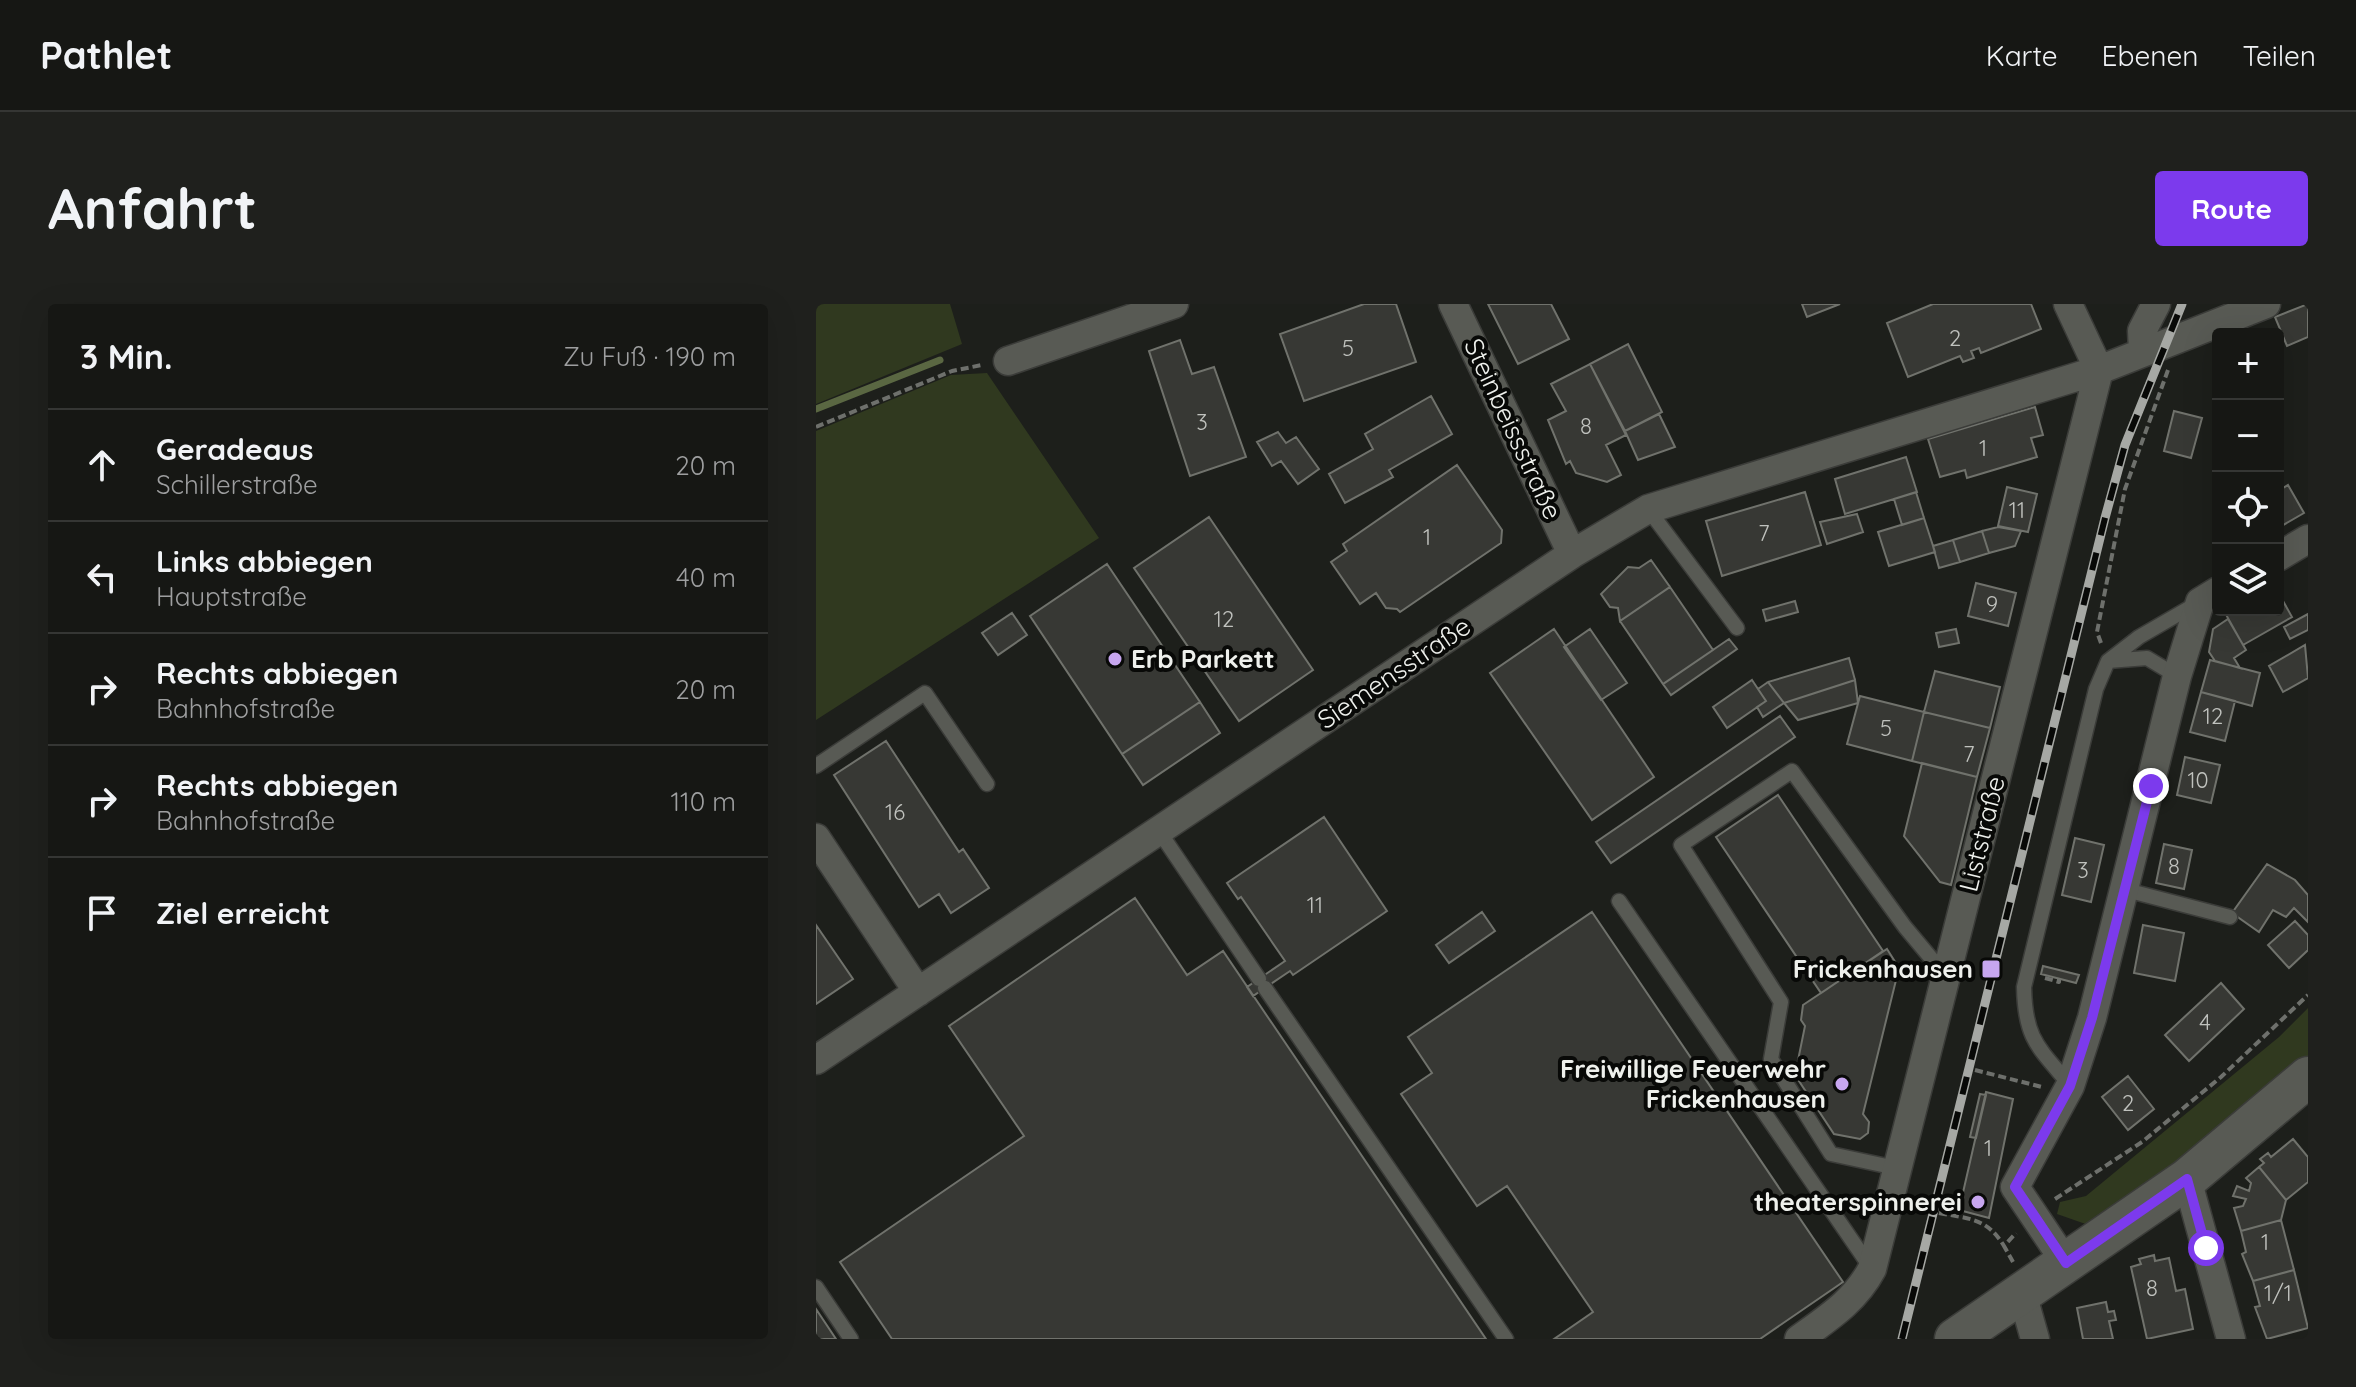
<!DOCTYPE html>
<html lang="de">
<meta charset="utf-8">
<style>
:root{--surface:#161714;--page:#1f201d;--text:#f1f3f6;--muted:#9e9fa0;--line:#353634;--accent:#7c3aed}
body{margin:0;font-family:Quicksand,sans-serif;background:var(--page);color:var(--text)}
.controls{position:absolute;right:24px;top:24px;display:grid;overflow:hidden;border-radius:8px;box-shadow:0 8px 32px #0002}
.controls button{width:72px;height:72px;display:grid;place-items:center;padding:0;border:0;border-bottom:2px solid var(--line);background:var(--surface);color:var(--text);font:40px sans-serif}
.stop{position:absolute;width:24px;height:24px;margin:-18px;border:6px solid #7c3aed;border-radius:50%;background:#fff}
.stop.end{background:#7c3aed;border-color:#fff;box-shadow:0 2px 8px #0008}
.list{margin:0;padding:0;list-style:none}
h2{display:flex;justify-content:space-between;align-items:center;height:104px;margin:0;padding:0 32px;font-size:34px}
h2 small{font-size:26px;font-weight:400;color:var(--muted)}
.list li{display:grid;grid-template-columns:52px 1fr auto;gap:24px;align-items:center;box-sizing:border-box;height:112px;padding:0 32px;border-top:2px solid var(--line)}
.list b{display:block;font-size:30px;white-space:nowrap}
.list p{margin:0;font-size:26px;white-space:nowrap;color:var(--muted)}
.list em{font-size:26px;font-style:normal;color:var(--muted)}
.icon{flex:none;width:44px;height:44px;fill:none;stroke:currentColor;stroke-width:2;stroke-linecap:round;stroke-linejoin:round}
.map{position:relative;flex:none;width:1492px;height:1035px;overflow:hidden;border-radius:8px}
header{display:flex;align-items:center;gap:48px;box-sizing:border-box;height:112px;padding:0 40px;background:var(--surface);border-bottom:2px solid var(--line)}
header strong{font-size:38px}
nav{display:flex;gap:44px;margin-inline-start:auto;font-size:28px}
.intro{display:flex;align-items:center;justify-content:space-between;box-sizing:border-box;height:192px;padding:0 48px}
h1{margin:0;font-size:56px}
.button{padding:20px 36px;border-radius:8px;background:var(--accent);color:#fff;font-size:28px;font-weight:700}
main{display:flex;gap:48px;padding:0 48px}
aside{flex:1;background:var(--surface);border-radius:8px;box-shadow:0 8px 32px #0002}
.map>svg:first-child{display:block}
.green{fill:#30391f}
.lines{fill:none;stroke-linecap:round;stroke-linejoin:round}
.stream{stroke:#5a6742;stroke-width:7}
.building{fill:#373834;stroke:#70726c;stroke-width:2}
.service-casing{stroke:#3b3c39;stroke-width:17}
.minor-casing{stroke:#3b3c39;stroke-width:31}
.secondary-casing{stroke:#3b3c39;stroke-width:43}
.path{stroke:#6e706c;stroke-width:4;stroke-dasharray:8 4;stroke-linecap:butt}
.service{stroke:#585a54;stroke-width:14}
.minor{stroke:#585a54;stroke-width:28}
.secondary{stroke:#585a54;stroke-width:40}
.rail-casing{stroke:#a6a8a4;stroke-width:9}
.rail{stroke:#080907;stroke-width:6;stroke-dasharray:18;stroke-linecap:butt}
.route{stroke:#7c3aed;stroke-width:10}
.poi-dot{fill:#c7a6ef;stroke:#080907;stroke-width:3}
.labels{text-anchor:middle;stroke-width:8;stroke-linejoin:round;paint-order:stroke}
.number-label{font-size:22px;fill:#c0c2be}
.street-label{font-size:26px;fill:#eef0ec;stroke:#080907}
.poi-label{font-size:26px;font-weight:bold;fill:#eef0ec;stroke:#080907;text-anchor:end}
</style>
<header>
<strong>Pathlet</strong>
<nav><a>Karte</a><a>Ebenen</a><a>Teilen</a></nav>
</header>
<div class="intro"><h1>Anfahrt</h1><a class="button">Route</a></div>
<main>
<aside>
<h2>3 Min.<small>Zu Fuß · 190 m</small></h2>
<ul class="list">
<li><svg class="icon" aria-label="ahead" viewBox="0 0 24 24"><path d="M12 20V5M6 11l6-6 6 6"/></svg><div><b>Geradeaus</b><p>Schillerstraße</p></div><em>20 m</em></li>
<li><svg class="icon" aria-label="left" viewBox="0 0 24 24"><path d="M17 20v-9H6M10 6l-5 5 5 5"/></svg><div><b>Links abbiegen</b><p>Hauptstraße</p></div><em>40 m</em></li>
<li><svg class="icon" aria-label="right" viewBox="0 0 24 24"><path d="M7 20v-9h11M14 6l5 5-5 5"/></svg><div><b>Rechts abbiegen</b><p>Bahnhofstraße</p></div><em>20 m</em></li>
<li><svg class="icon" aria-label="right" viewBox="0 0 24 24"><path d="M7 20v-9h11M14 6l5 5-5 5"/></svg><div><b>Rechts abbiegen</b><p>Bahnhofstraße</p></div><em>110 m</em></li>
<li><svg class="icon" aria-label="arrive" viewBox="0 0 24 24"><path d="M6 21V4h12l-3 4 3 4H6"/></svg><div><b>Ziel erreicht</b></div></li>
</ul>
</aside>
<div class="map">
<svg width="1492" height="1035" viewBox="0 0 1492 1035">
<rect width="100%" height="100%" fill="#1d1f1b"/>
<path class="green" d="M0,0H134L146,40L0,100Z
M171,69L283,234L0,416V127L135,71Z
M1492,704V758L1281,924L1241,910L1244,898L1270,892L1463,733Z"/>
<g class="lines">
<path class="stream" d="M0,105L124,56"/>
</g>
<path class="building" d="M548,0H580L600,58L488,97L464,30Z
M672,0H735L753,35L702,60Z
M986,0H1024L991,13Z
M1117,0H1215L1225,25L1165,49L1163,44L1155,47L1158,54L1147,58L1144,52L1092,73L1071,19Z
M1492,0V33L1471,42L1459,13Z
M364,36L376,70L398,63L430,153L374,172L333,47Z
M812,40L846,108L809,127L774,60Z
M774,60L810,131L790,141L805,171L791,178L760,169L754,157L750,160L732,116L750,107L735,80Z
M615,92L636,130L573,166L577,173L529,199L513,170L557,145L549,130Z
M1219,103L1227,131L1215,134L1221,153L1151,174L1149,166L1124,173L1112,135Z
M1358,107L1386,114L1375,154L1348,147Z
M843,110L859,143L822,156L809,127Z
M462,128L470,139L480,133L503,165L482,180L465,157L456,162L441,138Z
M1090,153L1101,188L1029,210L1019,175Z
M641,161L686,226L685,239L584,308L581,305L570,304L560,289L544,300L515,258L531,247L527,240Z
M1472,181L1488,209L1462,224V187Z
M1191,183L1221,190L1212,228L1182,222Z
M989,188L1005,241L906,272L890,217Z
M1100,188L1108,214L1086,221L1078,195Z
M1041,210L1047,228L1011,240L1004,218Z
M393,213L497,366L423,417L318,264Z
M1108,214L1119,248L1073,262L1062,228Z
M1182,223L1205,227L1199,242L1173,249L1166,227Z
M1166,227L1173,249L1144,258L1137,236Z
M1137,236L1144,258L1123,264L1117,242Z
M835,256L854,283L804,317L802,304L794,303L785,290L812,263L823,264Z
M291,260L384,398L306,450L214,312Z
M1160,279L1200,289L1192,322L1152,312Z
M854,283L897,346L847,380L804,317Z
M1462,288L1476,313L1427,341L1408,307L1462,306Z
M979,297L982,308L950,317L947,306Z
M196,309L211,331L182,351L166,329Z
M1492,310V326L1474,335L1468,323Z
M1412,315L1430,346L1418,354L1424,364L1399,357L1393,348L1397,325Z
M738,325L838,473L776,516L674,369Z
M774,325L811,379L785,396L748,343Z
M1140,325L1143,339L1123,343L1120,329Z
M913,335L921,345L855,391L847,380Z
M1489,341L1492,374L1467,388L1453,362Z
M1033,354L1039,376L968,399L952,378Z
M1394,356L1444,369L1436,402L1385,388Z
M1119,367L1184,383L1174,424L1108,408Z
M936,376L950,397L911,424L897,403Z
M1039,376L1042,399L982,416L968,399Z
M952,378L968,399L947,413L941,403L950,397L942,385Z
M1385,388L1419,397L1409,437L1374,428Z
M1044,392L1108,408L1096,457L1031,440Z
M384,398L404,429L327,481L306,450Z
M1108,408L1174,424L1161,473L1096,457Z
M964,412L979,433L795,559L780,538Z
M70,437L143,548L147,545L173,584L135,609L123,590L103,603L18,471Z
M1369,453L1404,461L1395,499L1361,491Z
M1106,459L1161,473L1135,581L1124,578L1088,532Z
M962,491L1067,647L1005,689L900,533Z
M508,513L571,607L477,671L474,667L437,692L431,683L469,657L425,593L422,595L411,579Z
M1259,534L1288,541L1275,598L1246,591Z
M1348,540L1376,546L1368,585L1340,579Z
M1451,560L1479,576L1492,591V618L1478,604L1470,613L1457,606L1443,628L1416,609Z
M319,594L371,671L407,647L670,1035H76L24,958L208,832L133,722Z
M666,608L679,627L633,659L620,641Z
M776,608L1027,978L944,1035H738L777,1008L691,882L661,902L585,790L616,769L592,733Z
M1479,617L1492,631V646L1473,664L1452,641Z
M0,621L37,675L0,700Z
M1327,621L1368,629L1359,677L1318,669Z
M1071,645L1083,664L1047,810L1053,818L1052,829L1044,835L1018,830L979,771L989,722L985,716L987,701Z
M1227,662L1263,671L1260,679L1225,670Z
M1405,679L1428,705L1373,757L1349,731Z
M1312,772L1338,805L1312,826L1286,793Z
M1170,788L1197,795L1173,914L1143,906Z
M1164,790L1170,791L1160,834L1154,833Z
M1477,835L1492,853V878L1470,896L1443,863L1448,859L1444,855L1452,849L1455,853Z
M1443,863L1470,896L1465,916L1425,927L1418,904L1427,902L1430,895L1417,892L1421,882L1433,887L1435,879L1430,874Z
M1465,916L1478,966L1437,977L1426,950L1430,948L1425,927Z
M1338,951L1339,957L1353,954L1360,987L1369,985L1377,1025L1331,1035L1315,963L1325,960L1323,955Z
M1478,966L1492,1024L1451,1035L1439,1003L1444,1002L1437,977Z
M1290,998L1292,1008L1298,1007L1300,1016L1293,1017L1297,1035H1267L1261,1004Z
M0,1005L20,1035H0Z"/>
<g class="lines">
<g class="service-casing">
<path id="service" d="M832,205L921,324
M1292,357L1331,354L1361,372
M0,462L109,389L171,480
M343,527L443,675
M1310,586L1414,613
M803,597L1055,964
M449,684L690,1035
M1254,781C1222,743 1209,735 1208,683L1280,385L1292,357L1323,333L1380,300
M1080,864L1015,850L955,755L965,698L865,541L976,467L1089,623L1130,672
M0,983L35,1035"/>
</g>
<g class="minor-casing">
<path id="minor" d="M637,0L756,250
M1327,47L1326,27L1340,0
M192,57L358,0
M1462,253L1492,235
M0,534L102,688
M0,756L756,250L832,205L1283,66L1450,0
M1371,875L1415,1035
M1250,959L1199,883L1254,782L1276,714L1361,372L1384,298L1402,287
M1206,989L1219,1035
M983,1035C1012,1014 1039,997 1056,965L1283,66L1252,0"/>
</g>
<g class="secondary-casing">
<path id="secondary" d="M1139,1035L1371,875L1492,773"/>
</g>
<path class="path" d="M0,123L136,67L166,61
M1285,339L1281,328L1309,185L1352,66
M1229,674L1243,678V675
M1159,766L1226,783
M1239,895L1326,838L1405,773L1492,691
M1123,909C1154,915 1171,914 1188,942
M1197,958L1188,942L1200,929"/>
<use href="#service" class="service"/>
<use href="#minor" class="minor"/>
<use href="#secondary" class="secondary"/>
<g class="rail-casing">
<path id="rail" d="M1086,1035L1289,214L1309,141L1366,0"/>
</g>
<use href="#rail" class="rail"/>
</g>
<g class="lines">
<path class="route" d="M1335,482L1276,714L1254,782L1199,883L1250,959L1371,875L1390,944"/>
</g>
<g class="poi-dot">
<circle cx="299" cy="355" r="8"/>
<rect x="1165" y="655" width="20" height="20" rx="4"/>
<circle cx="1026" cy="780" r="8"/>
<circle cx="1162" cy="898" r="8"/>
</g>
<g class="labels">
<g class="number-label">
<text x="1139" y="42">2</text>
<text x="532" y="52">5</text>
<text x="386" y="126">3</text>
<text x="770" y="130">8</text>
<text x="1167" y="152">1</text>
<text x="1201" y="214">11</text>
<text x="948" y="237">7</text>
<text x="611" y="241">1</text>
<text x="1176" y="308">9</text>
<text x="408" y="323">12</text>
<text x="1397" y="420">12</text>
<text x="1070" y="432">5</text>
<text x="1153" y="458">7</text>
<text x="1382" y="484">10</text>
<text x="79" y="516">16</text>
<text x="1358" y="570">8</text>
<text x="1267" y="574">3</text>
<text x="499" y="609">11</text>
<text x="1389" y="726">4</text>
<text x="1312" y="807">2</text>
<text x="1172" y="852">1</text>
<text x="1449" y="946">1</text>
<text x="1336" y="992">8</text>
<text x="1462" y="997">1/1</text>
</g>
<g class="street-label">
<text transform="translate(697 125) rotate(65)" y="9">Steinbeissstraße</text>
<text transform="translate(578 369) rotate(-34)" y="9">Siemensstraße</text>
<text transform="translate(1166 530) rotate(-76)" y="9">Liststraße</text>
</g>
<g class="poi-label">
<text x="315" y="364" text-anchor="start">Erb Parkett</text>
<text x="1157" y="674">Frickenhausen</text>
<text x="1010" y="774">Freiwillige Feuerwehr<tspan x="1010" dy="30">Frickenhausen</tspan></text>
<text x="1146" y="907">theaterspinnerei</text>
</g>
</g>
</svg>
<div class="controls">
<button>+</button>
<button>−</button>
<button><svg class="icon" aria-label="locate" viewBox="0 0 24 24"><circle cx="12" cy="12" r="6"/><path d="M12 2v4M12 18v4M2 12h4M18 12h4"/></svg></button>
<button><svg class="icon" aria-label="layers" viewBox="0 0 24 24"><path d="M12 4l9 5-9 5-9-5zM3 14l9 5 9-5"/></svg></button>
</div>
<div class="stop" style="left:1390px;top:944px"></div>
<div class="stop end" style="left:1335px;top:482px"></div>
</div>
</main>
